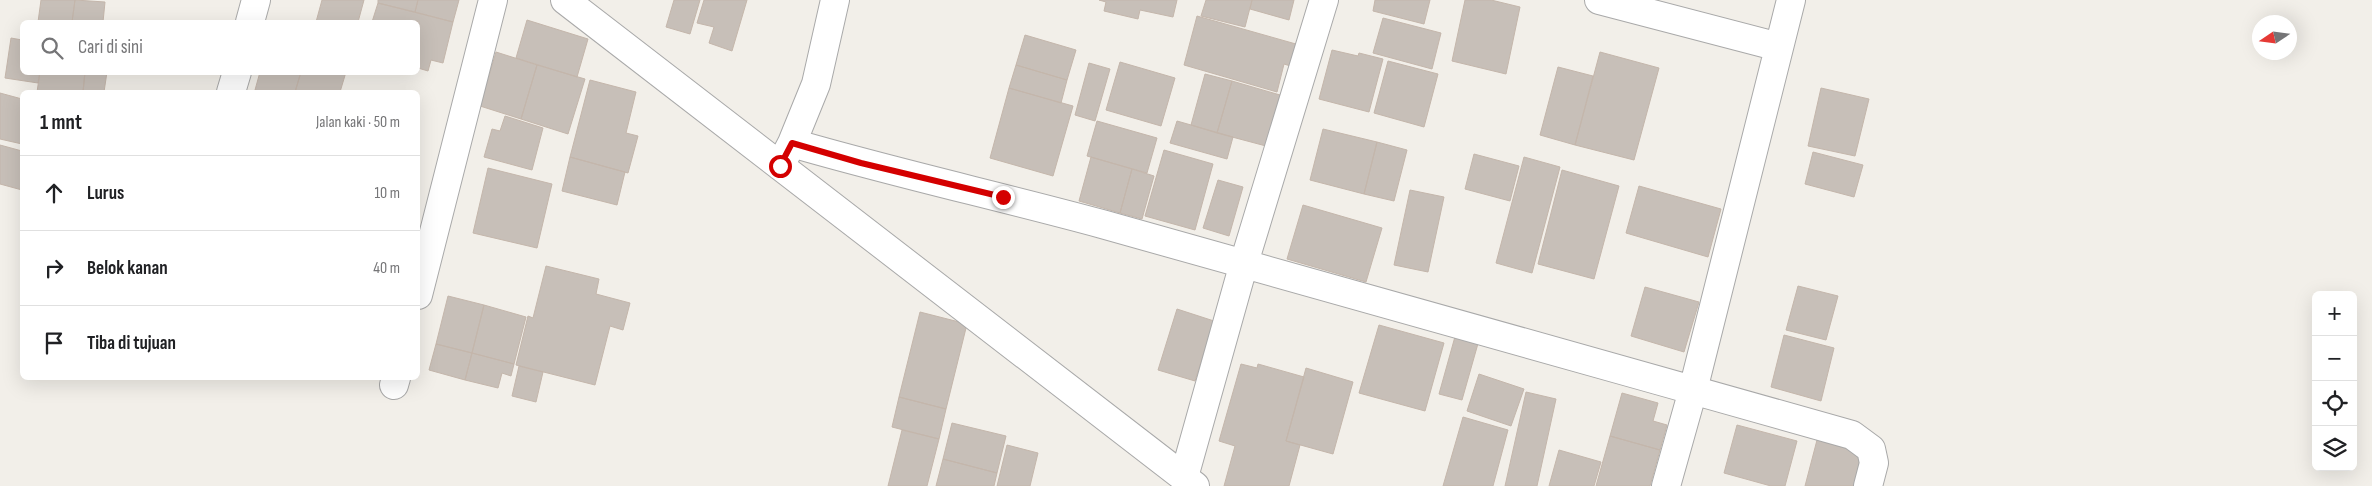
<!DOCTYPE html>
<html lang="id">
<meta charset="utf-8">
<style>
:root{--surface:#fff;--page:#f2f2f2;--text:#202124;--muted:#757577;--line:#e0e0e0}
body{margin:0;font-family:"Sofia Sans Condensed",sans-serif;background:var(--page);color:var(--text)}
.controls{position:absolute;right:15px;bottom:15px;display:grid;overflow:hidden;border-radius:8px;box-shadow:0 5px 20px #0002}
.controls button{width:45px;height:45px;display:grid;place-items:center;padding:0;border:0;border-bottom:1px solid var(--line);background:var(--surface);color:var(--text);font:25px sans-serif}
.compass{position:absolute;left:2252px;top:15px;width:45px;height:45px;border-radius:50%;background:var(--surface);box-shadow:0 5px 20px #0002;rotate:257deg}
.stop{position:absolute;width:15px;height:15px;margin:-11px;border:4px solid #d40000;border-radius:50%;background:#fff}
.stop.end{background:#d40000;border-color:#fff;box-shadow:0 1px 5px #0008}
.list{margin:0;padding:0;list-style:none}
h2{display:flex;justify-content:space-between;align-items:center;height:65px;margin:0;padding:0 20px;font-size:21px}
h2 small{font-size:16px;font-weight:400;color:var(--muted)}
.list li{display:grid;grid-template-columns:32px 1fr auto;gap:15px;align-items:center;box-sizing:border-box;height:75px;padding:0 20px;border-top:1px solid var(--line)}
.list b{display:block;font-size:19px;white-space:nowrap}
.list em{font-size:16px;font-style:normal;color:var(--muted)}
.icon{flex:none;width:28px;height:28px;fill:none;stroke:currentColor;stroke-width:2;stroke-linecap:round;stroke-linejoin:round}
.map{position:relative;flex:none;width:2372px;height:486px;overflow:hidden}
.search{position:absolute;background:var(--surface);box-shadow:0 5px 20px #0002;left:20px;top:20px;width:400px;height:55px;display:flex;align-items:center;gap:12px;box-sizing:border-box;padding:0 18px;border-radius:8px;color:var(--muted);font-size:19px}
.panel{position:absolute;background:var(--surface);box-shadow:0 5px 20px #0002;left:20px;top:90px;width:400px;height:290px;border-radius:8px}
.map>svg:first-child{display:block}
.building{fill:#c7bfb8;stroke:#c4b6ab}
.lines{fill:none;stroke-linecap:round;stroke-linejoin:round}
.minor-casing{stroke:#a9a9a9;stroke-width:30}
.minor{stroke:#fff;stroke-width:28}
.route{stroke:#d40000;stroke-width:6}
</style>
<div class="map">
<svg width="2372" height="486" viewBox="0 0 2372 486">
<rect width="100%" height="100%" fill="#f2efe9"/>
<path class="building" d="M41,0H75L72,22H38Z
M75,0L105,2L103,22H72Z
M322,0H364L358,22H316Z
M378,0H418L415,12L378,3Z
M418,0H459L453,22L415,12Z
M674,0H700L690,34L666,27Z
M704,0H747L732,51L709,43L714,27L697,23Z
M1099,0H1177L1173,17L1140,10L1138,19L1104,11L1106,2Z
M1206,0H1252L1245,27L1201,16Z
M1252,0H1294L1289,20L1250,9Z
M1375,0H1430L1424,24L1373,11Z
M1465,0H1491L1520,7L1506,74L1452,61Z
M378,3L453,22L443,63L431,60L428,71L418,68V22H372Z
M1197,16L1303,46L1297,68L1284,64L1277,92L1184,65Z
M1383,18L1441,33L1432,69L1373,53Z
M527,20L588,39L577,77L516,58Z
M1025,35L1076,50L1067,80L1016,65Z
M11,38L22,40V72H40L38,83L5,78Z
M1332,50L1358,56L1359,53L1383,59L1369,112L1319,99Z
M496,52L537,65L521,119L480,106Z
M1600,52L1659,68L1634,160L1575,145Z
M1388,61L1438,74L1424,127L1374,113Z
M1120,62L1175,78L1161,126L1106,110Z
M1089,63L1110,69L1095,121L1075,115Z
M537,65L585,79L568,134L521,119Z
M1016,65L1067,80L1061,103L1009,88Z
M1558,67L1593,76L1575,145L1540,135Z
M40,72H85L83,92H37Z
M85,72H107L104,92H83Z
M260,72H301L295,92H263L255,90Z
M301,72H346L340,92H295Z
M1205,74L1232,81L1217,133L1191,125Z
M590,80L636,92L626,133L638,136L628,173L570,157Z
M1232,81L1280,95L1266,146L1217,133Z
M1009,88L1073,106L1053,176L990,158Z
M1821,88L1869,99L1855,156L1808,146Z
M0,93L22,99V144L0,139Z
M505,116L543,128L532,170L484,157L492,129L500,131Z
M1097,121L1157,138L1147,173L1087,156Z
M1177,121L1233,137L1227,159L1170,143Z
M1323,129L1377,142L1364,194L1310,180Z
M1377,142L1407,150L1394,201L1364,194Z
M0,145L22,151V190L0,184Z
M1164,150L1213,164L1195,230L1145,216Z
M1813,152L1863,165L1854,197L1805,184Z
M1474,154L1519,166L1510,201L1465,189Z
M570,157L625,172L617,205L562,191Z
M1091,157L1132,169L1120,213L1079,201Z
M1524,157L1560,167L1532,273L1496,263Z
M488,168L552,184L537,248L473,233Z
M1132,169L1154,176L1142,219L1120,213Z
M1562,170L1619,186L1594,279L1538,264Z
M1218,180L1243,187L1229,236L1203,228Z
M1639,186L1721,209L1708,257L1626,233Z
M1410,190L1444,197L1428,272L1394,265Z
M1303,205L1382,228L1366,282L1287,259Z
M546,266L599,279L596,294L630,303L623,330L610,326L595,385L516,365L528,316L533,318Z
M1798,286L1838,296L1826,340L1786,330Z
M1645,287L1699,302L1684,352L1631,336Z
M448,296L484,305L472,353L436,344Z
M484,305L526,317L514,364L472,353Z
M1177,309L1214,321L1195,381L1158,370Z
M920,312L967,324L946,409L899,397Z
M1379,325L1444,343L1425,411L1359,393Z
M1456,333L1479,340L1462,400L1439,394Z
M1784,335L1834,348L1821,401L1771,387Z
M436,344L472,353L465,380L429,370Z
M472,353L514,364L511,376L502,373L498,388L465,380Z
M1241,364L1257,368L1258,364L1304,377L1286,441L1300,445L1289,486H1224L1235,446L1219,441Z
M519,366L543,372L536,402L512,396Z
M1306,368L1353,382L1333,454L1286,441Z
M1479,374L1524,389L1511,426L1467,411Z
M1526,392L1556,399L1537,486H1505Z
M1622,393L1658,403L1653,421L1667,425L1660,450L1610,436Z
M899,397L946,409L939,439L892,427Z
M1463,417L1508,430L1493,486H1443Z
M952,423L1006,436L997,473L943,459Z
M1737,425L1797,441L1785,486H1771L1724,473Z
M902,430L939,439L927,486H888Z
M1610,436L1660,450L1650,486H1596Z
M1817,440L1869,455L1860,486H1805Z
M1007,445L1038,453L1030,486H997Z
M1559,450L1601,462L1594,486H1549Z
M943,459L997,473L994,486H936Z"/>
<g class="lines">
<g class="minor-casing">
<path id="minor" d="M565,0L1195,486
M1599,0L1779,47
M250,22L256,0
M231,92L237,72
M792,143L816,84L835,0
M780,166L792,143C895,173 999,196 1102,224C1353,293 1602,365 1852,435L1871,449L1874,463L1868,486
M418,295L493,0
M394,385L396,378
M1184,477L1244,263L1324,0
M1666,486L1693,390L1791,0"/>
</g>
<use href="#minor" class="minor"/>
</g>
<g class="lines">
<path class="route" d="M780,166L792,143L861,163L1003,197"/>
</g>
</svg>
<div class="controls">
<button>+</button>
<button>−</button>
<button><svg class="icon" aria-label="locate" viewBox="0 0 24 24"><circle cx="12" cy="12" r="6"/><path d="M12 2v4M12 18v4M2 12h4M18 12h4"/></svg></button>
<button><svg class="icon" aria-label="layers" viewBox="0 0 24 24"><path d="M12 4l9 5-9 5-9-5zM3 14l9 5 9-5"/></svg></button>
</div>
<svg class="compass" viewBox="-18 -18 36 36"><path d="M0-13l5 13h-10z" fill="#e53935"/><path d="M0 13l5-13h-10z" fill="#757577"/></svg>
<div class="stop" style="left:780px;top:166px"></div>
<div class="stop end" style="left:1003px;top:197px"></div>
<div class="search"><svg class="icon" aria-label="search" viewBox="0 0 24 24"><circle cx="10" cy="10" r="6"/><path d="M15 15l6 6"/></svg>Cari di sini</div>
<section class="panel">
<h2>1 mnt<small>Jalan kaki · 50 m</small></h2>
<ul class="list">
<li><svg class="icon" aria-label="ahead" viewBox="0 0 24 24"><path d="M12 20V5M6 11l6-6 6 6"/></svg><div><b>Lurus</b></div><em>10 m</em></li>
<li><svg class="icon" aria-label="right" viewBox="0 0 24 24"><path d="M7 20v-9h11M14 6l5 5-5 5"/></svg><div><b>Belok kanan</b></div><em>40 m</em></li>
<li><svg class="icon" aria-label="arrive" viewBox="0 0 24 24"><path d="M6 21V4h12l-3 4 3 4H6"/></svg><div><b>Tiba di tujuan</b></div></li>
</ul>
</section>
</div>
